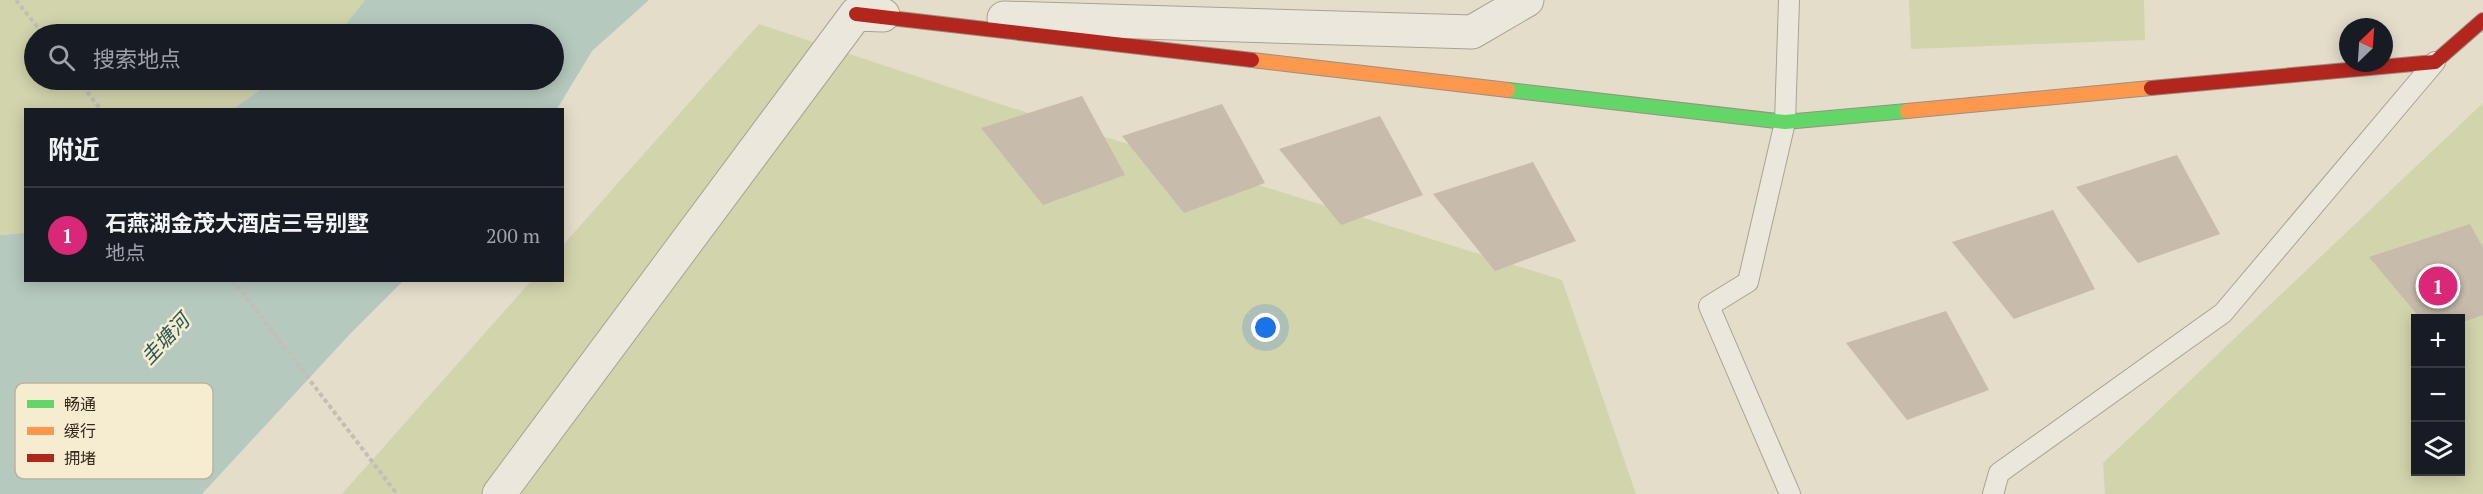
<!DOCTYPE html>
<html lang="zh">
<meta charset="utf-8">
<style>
:root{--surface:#171b24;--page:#242831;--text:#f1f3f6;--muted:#9ea1a6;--line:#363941;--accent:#db2777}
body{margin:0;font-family:"PT Serif","Noto Sans SC",serif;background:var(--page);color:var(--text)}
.controls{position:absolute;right:18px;bottom:18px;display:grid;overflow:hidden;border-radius:0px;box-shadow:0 3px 15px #0003}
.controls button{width:54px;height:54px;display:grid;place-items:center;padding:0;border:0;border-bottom:2px solid var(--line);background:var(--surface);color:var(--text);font:30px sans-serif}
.compass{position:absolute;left:2339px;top:18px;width:54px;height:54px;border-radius:50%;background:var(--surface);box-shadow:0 3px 15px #0003;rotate:25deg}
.you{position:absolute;left:1266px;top:328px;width:21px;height:21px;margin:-15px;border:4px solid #fff;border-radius:50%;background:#1a73e8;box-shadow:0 0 0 9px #1a73e833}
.badge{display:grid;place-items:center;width:39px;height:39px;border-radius:50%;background:var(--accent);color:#fff;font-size:20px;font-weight:700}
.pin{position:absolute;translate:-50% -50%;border:3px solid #fff;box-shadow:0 2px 6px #0006}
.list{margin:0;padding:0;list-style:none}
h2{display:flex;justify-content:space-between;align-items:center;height:78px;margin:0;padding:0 24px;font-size:26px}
h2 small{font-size:20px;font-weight:400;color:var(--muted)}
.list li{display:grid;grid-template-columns:39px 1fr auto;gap:18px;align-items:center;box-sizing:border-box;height:96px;padding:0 24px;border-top:2px solid var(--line)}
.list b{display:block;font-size:22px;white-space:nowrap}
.list p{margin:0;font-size:20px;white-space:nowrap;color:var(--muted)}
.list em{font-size:20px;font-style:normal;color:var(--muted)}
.icon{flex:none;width:33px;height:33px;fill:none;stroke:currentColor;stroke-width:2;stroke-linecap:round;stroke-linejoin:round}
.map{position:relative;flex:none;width:2483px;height:494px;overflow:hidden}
.search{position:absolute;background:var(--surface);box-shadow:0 3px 15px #0003;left:24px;top:24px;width:540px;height:66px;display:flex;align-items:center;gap:15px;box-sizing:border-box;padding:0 21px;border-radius:33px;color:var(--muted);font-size:22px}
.panel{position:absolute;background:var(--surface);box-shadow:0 3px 15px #0003;left:24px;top:108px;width:540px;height:174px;border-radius:0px}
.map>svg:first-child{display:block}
.green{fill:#d2d4ac;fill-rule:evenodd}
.water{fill:#b6c9be}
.building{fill:#c7bbab}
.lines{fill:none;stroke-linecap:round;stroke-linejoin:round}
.lane-casing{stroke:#a9a294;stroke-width:22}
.street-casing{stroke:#a9a294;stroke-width:35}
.fast-casing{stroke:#989184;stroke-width:16}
.slow-casing{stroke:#989184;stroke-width:16}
.jam-casing{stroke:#989184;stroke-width:16}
.path{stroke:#c4beb4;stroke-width:4;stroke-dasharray:4.5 3;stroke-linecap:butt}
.lane{stroke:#ece7dc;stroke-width:20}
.street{stroke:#ece7dc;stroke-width:33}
.fast{stroke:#63d668;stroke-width:14}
.slow{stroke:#ff974d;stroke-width:14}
.jam{stroke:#b3261e;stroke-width:14}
.labels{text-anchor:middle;stroke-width:5;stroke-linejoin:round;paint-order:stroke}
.water-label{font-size:20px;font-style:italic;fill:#2b5756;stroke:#f6ecd0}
.key{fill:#f6ecd0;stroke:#bdb29a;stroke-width:1.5}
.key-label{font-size:16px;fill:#372a1d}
</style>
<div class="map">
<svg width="2483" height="494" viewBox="0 0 2483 494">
<rect width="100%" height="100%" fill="#e4ddca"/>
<path class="green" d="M0,0H365L342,29L335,34H34V80H274L233,109L26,110L25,233L0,235Z
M1909,0H2144L2145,40L1911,49Z
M759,24L1003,105L1562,280L1636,494H342L531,281L562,280L563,245Z
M2483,103V494H2105L2103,463ZM2416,318H2460V472H2416Z"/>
<path class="water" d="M365,0H649L592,51L557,109H233L274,80H554V34H335L342,29Z
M25,233L26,280L403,281L350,334L202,494H0V235Z"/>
<path class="building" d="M1082,96L1125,175L1043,205L981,128Z
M1222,104L1265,183L1184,213L1122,136Z
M1380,116L1423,195L1341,225L1279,149Z
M2177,155L2220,234L2138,263L2076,187Z
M1533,162L1576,241L1495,271L1433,194Z
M2053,210L2095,289L2014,319L1952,242Z
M2470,224L2483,248V315L2460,323V318H2420L2369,257Z
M1946,311L1989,390L1907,420L1846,343Z"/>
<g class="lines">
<g class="lane-casing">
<path id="lane" d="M1789,0L1785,122L1748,282L1709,306L1790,494
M1993,494L1999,473L2223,313L2435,62"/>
</g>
<g class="street-casing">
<path id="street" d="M1004,18L1472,32L1527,0
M499,494L856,14L883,15"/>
</g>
<g class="fast-casing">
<path id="fast" d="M1508,90L1785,122L1907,111"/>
</g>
<g class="slow-casing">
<path id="slow" d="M1252,60L1508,90
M1907,111L2151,88"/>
</g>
<g class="jam-casing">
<path id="jam" d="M856,14L1252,60
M2151,88L2435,62L2483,20"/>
</g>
<path class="path" d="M16,0L43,34
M78,80L101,110
M233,280L397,494"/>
<use href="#lane" class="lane"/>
<use href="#street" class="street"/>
<use href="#fast" class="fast"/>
<use href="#slow" class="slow"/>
<use href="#jam" class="jam"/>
</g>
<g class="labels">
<g class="water-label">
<text transform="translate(165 339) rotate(-47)" y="7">圭塘河</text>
</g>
</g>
<rect x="15" y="383" width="198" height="96" rx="9" class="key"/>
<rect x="27" y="400" width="27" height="8" fill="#63d668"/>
<rect x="27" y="427" width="27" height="8" fill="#ff974d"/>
<rect x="27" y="454" width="27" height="8" fill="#b3261e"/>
<g class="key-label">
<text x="64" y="410">畅通</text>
<text x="64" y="437">缓行</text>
<text x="64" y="464">拥堵</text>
</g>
</svg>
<div class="controls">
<button>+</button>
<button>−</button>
<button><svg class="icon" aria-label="layers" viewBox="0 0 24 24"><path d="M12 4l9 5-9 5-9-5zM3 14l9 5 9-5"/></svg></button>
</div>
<svg class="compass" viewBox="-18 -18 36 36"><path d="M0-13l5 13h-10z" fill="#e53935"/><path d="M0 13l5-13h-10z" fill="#9ea1a6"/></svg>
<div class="you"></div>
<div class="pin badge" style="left:2438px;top:286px">1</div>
<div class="search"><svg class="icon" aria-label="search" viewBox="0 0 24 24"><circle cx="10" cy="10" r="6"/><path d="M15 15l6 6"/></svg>搜索地点</div>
<section class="panel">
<h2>附近<small></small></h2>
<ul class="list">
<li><span class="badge">1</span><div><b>石燕湖金茂大酒店三号别墅</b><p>地点</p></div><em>200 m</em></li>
</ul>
</section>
</div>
